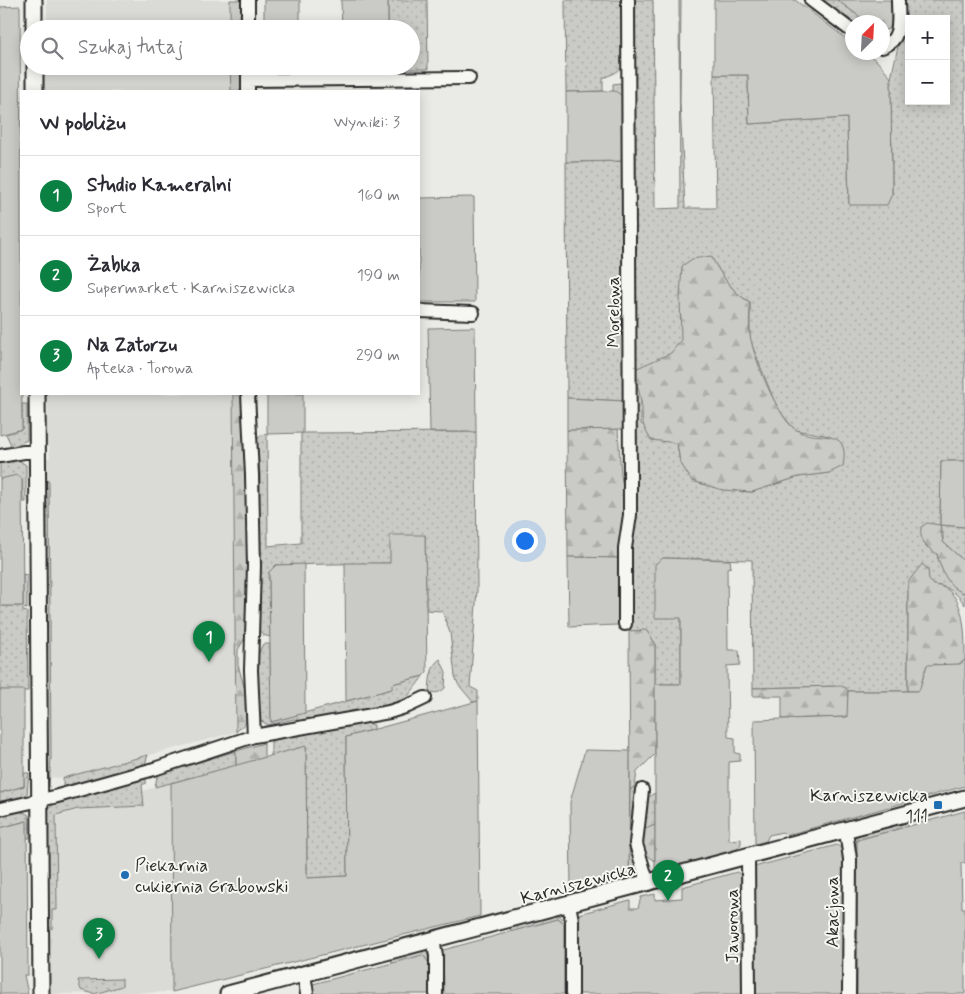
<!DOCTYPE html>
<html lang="pl">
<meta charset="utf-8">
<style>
:root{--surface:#fff;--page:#f7f7f7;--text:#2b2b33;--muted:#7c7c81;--line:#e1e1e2;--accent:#0b8043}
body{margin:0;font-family:Mynerve,sans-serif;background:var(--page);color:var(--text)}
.controls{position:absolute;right:15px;top:15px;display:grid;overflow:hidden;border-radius:0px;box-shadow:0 2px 12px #0003}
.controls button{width:45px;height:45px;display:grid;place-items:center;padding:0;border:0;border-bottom:1px solid var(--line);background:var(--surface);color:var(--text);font:25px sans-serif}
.compass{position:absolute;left:845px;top:15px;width:45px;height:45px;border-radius:50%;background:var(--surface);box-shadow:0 2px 12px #0003;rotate:24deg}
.you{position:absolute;left:524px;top:540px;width:18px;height:18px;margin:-12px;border:4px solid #fff;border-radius:50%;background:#1a73e8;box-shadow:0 0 0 8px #1a73e833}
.badge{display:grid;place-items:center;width:32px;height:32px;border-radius:50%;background:var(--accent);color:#fff;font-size:16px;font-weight:700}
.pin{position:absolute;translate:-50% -41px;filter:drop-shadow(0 1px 2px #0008)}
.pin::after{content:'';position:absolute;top:26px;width:18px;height:15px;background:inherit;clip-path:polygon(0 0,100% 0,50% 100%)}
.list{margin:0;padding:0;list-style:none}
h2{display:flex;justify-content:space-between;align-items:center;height:65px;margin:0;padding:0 20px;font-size:21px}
h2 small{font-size:16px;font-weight:400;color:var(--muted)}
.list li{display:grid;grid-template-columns:32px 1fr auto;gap:15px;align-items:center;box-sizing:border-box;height:80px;padding:0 20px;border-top:1px solid var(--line)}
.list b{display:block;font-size:19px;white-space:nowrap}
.list p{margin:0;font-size:16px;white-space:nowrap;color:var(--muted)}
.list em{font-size:16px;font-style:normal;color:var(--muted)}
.icon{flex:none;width:28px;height:28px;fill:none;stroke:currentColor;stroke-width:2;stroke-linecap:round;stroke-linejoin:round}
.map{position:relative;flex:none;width:965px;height:994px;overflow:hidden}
.search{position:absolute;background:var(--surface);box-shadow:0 2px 12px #0003;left:20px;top:20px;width:400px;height:55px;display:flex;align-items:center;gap:12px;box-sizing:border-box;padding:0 18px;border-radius:28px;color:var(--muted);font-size:19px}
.panel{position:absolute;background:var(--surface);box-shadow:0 2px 12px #0003;left:20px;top:90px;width:400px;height:305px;border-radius:0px}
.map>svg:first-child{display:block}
.built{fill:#dadad6}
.grass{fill:url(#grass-dots);stroke:#7a7a79;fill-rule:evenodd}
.forest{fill:url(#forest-firs);stroke:#7a7a79}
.garden{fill:#cacac7;stroke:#7a7a79}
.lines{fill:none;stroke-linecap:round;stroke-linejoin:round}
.minor-casing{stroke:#2b2b2b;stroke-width:16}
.tertiary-casing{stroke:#2b2b2b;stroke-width:19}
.minor{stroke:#f6f6f2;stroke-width:12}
.tertiary{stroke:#f6f6f2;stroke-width:15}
.poi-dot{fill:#1f6fb2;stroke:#f6f6f2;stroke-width:2}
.labels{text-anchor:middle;stroke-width:4;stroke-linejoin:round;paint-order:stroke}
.street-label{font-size:18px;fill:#2b2b2b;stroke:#f6f6f2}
.poi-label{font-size:18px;fill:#2b2b2b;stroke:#f6f6f2;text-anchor:end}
</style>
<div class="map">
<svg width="965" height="994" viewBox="0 0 965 994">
<defs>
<pattern id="grass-dots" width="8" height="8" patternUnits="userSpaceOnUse" patternTransform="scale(1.25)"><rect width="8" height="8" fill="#cacac7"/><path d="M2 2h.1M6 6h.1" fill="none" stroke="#aeaeab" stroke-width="1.8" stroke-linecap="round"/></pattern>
<pattern id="forest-firs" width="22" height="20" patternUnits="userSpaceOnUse" patternTransform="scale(1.25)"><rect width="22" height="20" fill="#cacac7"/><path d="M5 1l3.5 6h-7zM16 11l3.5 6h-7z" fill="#aeaeab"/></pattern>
</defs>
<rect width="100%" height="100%" fill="#eaeae6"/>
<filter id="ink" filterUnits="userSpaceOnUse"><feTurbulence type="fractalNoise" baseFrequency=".02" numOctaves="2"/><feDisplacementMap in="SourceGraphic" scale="10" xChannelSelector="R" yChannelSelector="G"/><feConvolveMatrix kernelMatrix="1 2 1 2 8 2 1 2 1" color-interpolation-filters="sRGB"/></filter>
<g filter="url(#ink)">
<path class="built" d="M47,0H230V29H47Z
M41,66H230L231,91H41Z
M43,394H233L236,732L64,778L49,777V481L44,482V458H50L49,446L44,448V417L48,419V401L44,403Z
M171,783L172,992L49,994L48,926L51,928L52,909H57L56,815Z"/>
<path class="grass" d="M388,0H427L428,69H342V66H411V29H388Z
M565,0H625L623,66L615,73L603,78V91L566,92Z
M632,0H653L655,209L680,208L679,0H681L680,103L685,208H716L714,75H748L749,124L847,118L849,205L892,194L891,78L902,28L901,0H965V461H941L940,525L965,527V562L943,542V532L925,545L937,554C940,568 950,589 965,593V605C957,593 948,586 934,585L929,580L908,582V691H841V686L753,688L752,560L663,558L681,618V684H655V643L646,630L629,631L632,600L630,543ZM909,19H946V101H909ZM711,256C719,272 733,294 750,302V340L777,408L795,430L830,436L829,473L798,477L751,492L723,490L693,481L680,462L677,443L641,424V401L682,371Z
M818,0H837L867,22H854Z
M620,83L626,101L625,401L567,398L566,162L624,161V98L613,91V84Z
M22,404H27V440L12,447L6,434L22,429Z
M476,432L477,590L470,687L478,691V701L473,702L458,684L455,676L450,633L442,611L426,610L425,535L390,563L276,565L269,572L270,637L263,635L258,629L260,474L257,440L261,435L267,434L268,546L301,543V433Z
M17,459L26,465V502H23L22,479H0V462Z
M49,481L51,758L49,787L47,784L44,482Z
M23,574L27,575V609L23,608V611L27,612L28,691L0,690V606H23Z
M263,644H270L271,722L391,689L392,684L423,676C420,681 405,701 400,704L305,722L294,719L268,725L260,720L259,713L258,655Z
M440,659L446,672L445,688C440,693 435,694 429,691C430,680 430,666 440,659Z
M361,721L374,725V729L346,737L347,876L307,878L306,747L271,756V739Z
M236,751V766L155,787L157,777L162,773Z
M148,755L144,767L63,789V778Z
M24,773H29L27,794L19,799L0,804V793L24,786Z
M146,777V783L142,785L144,806L78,809L56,815L57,910H52V929L48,926L47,811L56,802Z
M635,786L640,875L629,878L630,790Z
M655,793V825L645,829L640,835L647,813L648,797Z
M21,811L29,815L30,838H26V821L0,828V816Z
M908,821L909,826L857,840V855H855L853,840L858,834Z
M554,915L561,917L565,921V937L564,924L558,919L511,932L510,927Z
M422,950L426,951L430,959L431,994H429V963L423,955L391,964L393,957Z
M122,979V986L94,994L81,990L78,980Z"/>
<path class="forest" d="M230,0H241L242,29H230Z
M230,66H241L243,91H231Z
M711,256C719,272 733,294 750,302C750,314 748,329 751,340C755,360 778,418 795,429C816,444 851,423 843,466L829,473L798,477L752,492L723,490L692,481L680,462L677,443L651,440C639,420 644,421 641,401C639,390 636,381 635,369L671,353L681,340L680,296L682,266L692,259Z
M233,394H243L250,575L246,636L238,650V665L246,693V722L236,732Z
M618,429L621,475L626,506L619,558L568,557L567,430Z
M927,523L940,525L943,542L965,562V593C948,589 941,569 937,554C926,546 919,541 921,527Z
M922,564L928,569L929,580L934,585C965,588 965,629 965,660C957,668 945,666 934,664L923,677L920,691H908V582Z
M646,630L655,643V754L637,772L635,786L630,790L629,631Z
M841,686L846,688L848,691V717L782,719V696H753V688Z
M264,743V758L236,766V751Z
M655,825V861L640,850V835L645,829Z"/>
<path class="garden" d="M264,0H300V29H264Z
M341,0H388V29H342Z
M714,0H795L852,43V52C872,52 880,63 891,78L892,194L887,205H849L847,118L749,124L748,75H714Z
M837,0H891V28L883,31L882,22H867Z
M20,6L22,429L0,435V7Z
M615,91L624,97V161L566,162V92Z
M474,197L475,302H419V198Z
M475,327L476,432H430L428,328Z
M267,394H303V433L267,434Z
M567,398L625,401L626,429L567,430Z
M941,461H965V527L940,525Z
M17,475L22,479L23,606H0V479Z
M390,535H425L427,672L423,676L392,684V689L346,701L345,563H390Z
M568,557L619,558L620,621L617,625L569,627Z
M663,558L730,560L731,567L727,568L728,650H739L740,665L727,666L728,737L735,738V753L740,754V761L729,762V840L741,839V844L737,849L655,871V684H681V618H655V564Z
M304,564L305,713L271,722L269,572L276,565Z
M965,660V786L787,835L782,832L769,835L766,841L755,844L754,720L847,717L848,691H919L927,665L960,664Z
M0,690H24V786L0,793Z
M478,701L480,916L172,992L171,783L306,746L307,878L347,876L346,737Z
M585,750L630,751L629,878L571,893L570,802Z
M965,811V863H961L962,908H965V994H857V840Z
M27,821L28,975H24L28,994H0V828Z
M837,845L843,850L842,994H755L754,867Z
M737,872L742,876L743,994H579V914L630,900V908H638L641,897L655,894V900L682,898V887Z
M558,919L564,924V994H444L443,950Z
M423,955L429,963V994H314L313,984Z"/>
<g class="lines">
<g class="minor-casing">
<path id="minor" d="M248,0V29
M811,0L852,31
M882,47C903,40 898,18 898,0
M248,66V91
M248,80L469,78
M419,311L473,313
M248,394L252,475L254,566L251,670L254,736
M0,456L24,452H37
M625,624V548L630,515V481L628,0
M642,790L636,844L648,884
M0,809L54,797L154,769L254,736L389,712L408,706L425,698
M846,831L850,859L849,994
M748,857L749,994
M569,905L572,920V994
M433,940L436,956V994
M304,974L307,994"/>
</g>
<g class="tertiary-casing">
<path id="tertiary" d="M34,0V29
M35,66V91
M37,394L41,994
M228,994L965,798"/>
</g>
<use href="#minor" class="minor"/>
<use href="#tertiary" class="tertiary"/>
</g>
</g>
<g class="poi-dot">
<rect x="933" y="800" width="10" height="10" rx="2.5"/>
<circle cx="125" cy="875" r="5"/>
</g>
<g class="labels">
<g class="street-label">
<text transform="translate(613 312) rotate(-90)" y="6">Morelowa</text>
<text transform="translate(578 883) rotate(-15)" y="6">Karniszewicka</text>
<text transform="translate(832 912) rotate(-90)" y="6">Akacjowa</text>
<text transform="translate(732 926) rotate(-90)" y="6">Jaworowa</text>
</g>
<g class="poi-label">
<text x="928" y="801">Karniszewicka<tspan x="928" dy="21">111</tspan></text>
<text x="135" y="871" text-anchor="start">Piekarnia<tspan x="135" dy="21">cukiernia Grabowski</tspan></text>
</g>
</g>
</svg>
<div class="controls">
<button>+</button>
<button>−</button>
</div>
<svg class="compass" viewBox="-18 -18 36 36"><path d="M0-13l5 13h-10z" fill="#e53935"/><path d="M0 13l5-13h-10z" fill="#7c7c81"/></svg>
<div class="you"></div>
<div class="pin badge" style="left:209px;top:662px">1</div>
<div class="pin badge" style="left:668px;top:901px">2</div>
<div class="pin badge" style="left:99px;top:959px">3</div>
<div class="search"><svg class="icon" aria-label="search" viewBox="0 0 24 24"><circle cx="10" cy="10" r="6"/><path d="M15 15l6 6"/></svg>Szukaj tutaj</div>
<section class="panel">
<h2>W pobliżu<small>Wyniki: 3</small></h2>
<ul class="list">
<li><span class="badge">1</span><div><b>Studio Kameralni</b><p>Sport</p></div><em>160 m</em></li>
<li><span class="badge">2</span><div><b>Żabka</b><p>Supermarket · Karniszewicka</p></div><em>190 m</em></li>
<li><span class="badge">3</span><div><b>Na Zatorzu</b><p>Apteka · Torowa</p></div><em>290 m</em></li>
</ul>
</section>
</div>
